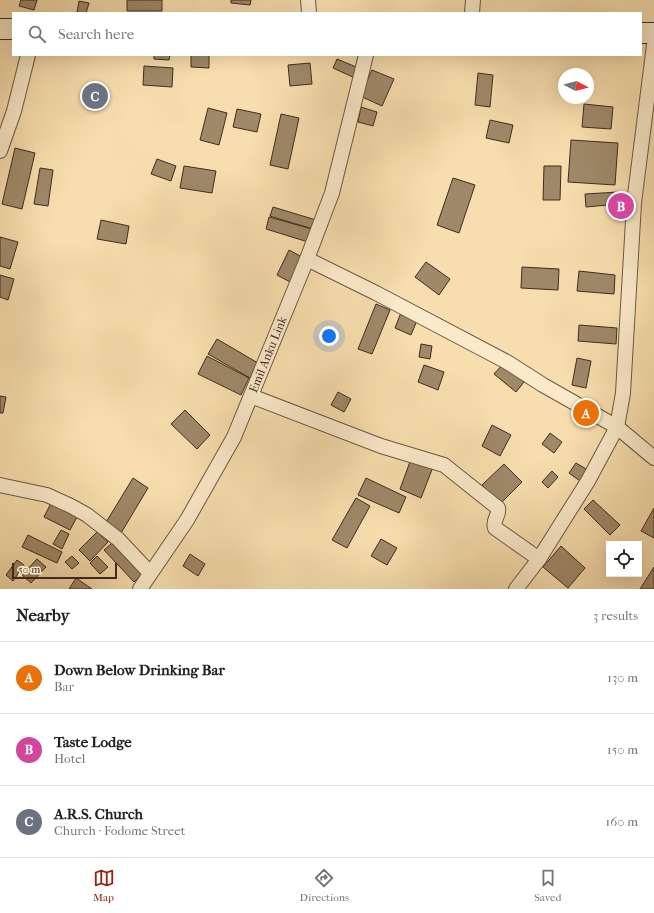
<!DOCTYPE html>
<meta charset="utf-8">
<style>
:root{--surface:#fff;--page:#f6f6f6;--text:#202124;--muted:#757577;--line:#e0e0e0;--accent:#8f2418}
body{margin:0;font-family:"IM FELL French Canon",serif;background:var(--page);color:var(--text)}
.controls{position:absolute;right:12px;bottom:12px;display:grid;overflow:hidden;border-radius:0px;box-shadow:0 4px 16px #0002}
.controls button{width:36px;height:36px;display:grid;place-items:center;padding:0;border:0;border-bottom:1px solid var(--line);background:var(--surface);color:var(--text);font:20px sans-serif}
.compass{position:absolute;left:558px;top:68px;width:36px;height:36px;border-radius:50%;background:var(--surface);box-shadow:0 4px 16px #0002;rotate:97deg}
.scale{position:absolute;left:12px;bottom:10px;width:105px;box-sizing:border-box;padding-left:4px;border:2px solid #3f2c1e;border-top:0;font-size:11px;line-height:14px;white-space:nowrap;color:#3f2c1e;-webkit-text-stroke:3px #faeaca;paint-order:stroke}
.you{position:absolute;left:329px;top:336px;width:14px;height:14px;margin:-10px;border:3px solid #fff;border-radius:50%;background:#1a73e8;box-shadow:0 0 0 6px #1a73e833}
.badge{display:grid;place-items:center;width:26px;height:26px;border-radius:50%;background:var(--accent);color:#fff;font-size:13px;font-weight:700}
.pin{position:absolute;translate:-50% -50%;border:2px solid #fff;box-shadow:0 1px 4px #0006}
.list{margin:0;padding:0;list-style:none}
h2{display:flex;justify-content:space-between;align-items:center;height:52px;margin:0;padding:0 16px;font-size:17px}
h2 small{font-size:13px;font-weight:400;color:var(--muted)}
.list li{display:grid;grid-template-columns:26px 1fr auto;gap:12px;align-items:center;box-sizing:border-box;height:72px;padding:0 16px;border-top:1px solid var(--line)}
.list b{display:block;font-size:15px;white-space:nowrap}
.list p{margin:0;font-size:13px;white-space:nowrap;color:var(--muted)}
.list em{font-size:13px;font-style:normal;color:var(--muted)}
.icon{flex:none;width:22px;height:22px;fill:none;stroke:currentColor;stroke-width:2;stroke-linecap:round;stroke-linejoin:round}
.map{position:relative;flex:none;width:654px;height:589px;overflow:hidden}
.search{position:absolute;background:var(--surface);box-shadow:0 4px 16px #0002;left:12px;right:12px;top:12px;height:44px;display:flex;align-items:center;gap:10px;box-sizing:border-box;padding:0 14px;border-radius:0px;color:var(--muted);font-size:15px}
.sheet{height:268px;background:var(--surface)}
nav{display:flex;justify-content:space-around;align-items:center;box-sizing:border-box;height:56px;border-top:1px solid var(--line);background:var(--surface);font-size:11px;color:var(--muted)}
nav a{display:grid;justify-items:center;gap:2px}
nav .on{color:var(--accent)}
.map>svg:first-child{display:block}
.building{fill:#9f8969;stroke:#3f2c1e}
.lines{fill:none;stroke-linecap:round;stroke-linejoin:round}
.street-casing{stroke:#6d5842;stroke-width:16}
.secondary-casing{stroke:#3f2c1e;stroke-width:22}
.street{stroke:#faeaca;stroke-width:14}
.secondary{stroke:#faeaca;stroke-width:20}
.labels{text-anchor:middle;stroke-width:3.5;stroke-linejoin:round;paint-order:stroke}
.street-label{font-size:12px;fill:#3f2c1e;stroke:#faeaca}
</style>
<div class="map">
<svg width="654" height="589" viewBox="0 0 654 589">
<rect width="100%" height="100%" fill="#f8deae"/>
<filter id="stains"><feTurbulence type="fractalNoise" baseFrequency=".005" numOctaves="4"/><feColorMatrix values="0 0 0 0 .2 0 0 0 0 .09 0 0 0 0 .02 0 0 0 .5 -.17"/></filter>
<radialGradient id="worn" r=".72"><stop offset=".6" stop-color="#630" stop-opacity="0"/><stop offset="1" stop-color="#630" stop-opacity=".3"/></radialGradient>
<path class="building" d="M21,0H37L34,10L19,6Z
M127,0H162V11H127Z
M231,0H251L250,5L231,3Z
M79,1L89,3L86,13L77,12Z
M154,55H170L169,60L154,59Z
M191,55H209V68L191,67Z
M337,59L361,69L357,79L333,68Z
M310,63L312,84L290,86L288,65Z
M144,66L173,68L172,87L143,85Z
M372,70L394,79L382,106L360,96Z
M478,73L493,75L490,107L475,105Z
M584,104L613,107L611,129L582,127Z
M361,107L377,112L373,126L358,122Z
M208,108L227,113L219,145L200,140Z
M237,109L261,114L257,132L233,127Z
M281,114L299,118L288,169L270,165Z
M490,120L513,125L509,143L486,138Z
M571,140L618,143L615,185L568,182Z
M15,148L35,153L22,209L2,204Z
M157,159L176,166L171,181L151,174Z
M184,166L216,171L212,193L180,188Z
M544,166H561L560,200H543Z
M40,168L53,170L48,206L34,204Z
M453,178L475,185L459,233L437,225Z
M618,192L619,204L586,207L585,194Z
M273,207L316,220L313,229L270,216Z
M269,217L312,229L308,242L266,229Z
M101,220L129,226L126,244L97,239Z
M0,237L18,242L10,269L0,266Z
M289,250L304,258L292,283L277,275Z
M426,262L450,279L439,295L415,277Z
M522,267L559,269L558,290L521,288Z
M579,271L615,275L614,294L577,291Z
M0,275L14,279L8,300L0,297Z
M376,304L390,310L372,354L358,349Z
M402,310L418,318L411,335L395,328Z
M579,325L617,328L616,344L578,341Z
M217,339L258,363L250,378L208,354Z
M421,344L432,346L430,359L419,357Z
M207,356L249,378L241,395L198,374Z
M577,358L591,361L586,388L572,385Z
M503,364L524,382L516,392L494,374Z
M424,365L444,372L438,390L418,382Z
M338,392L351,399L344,412L331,405Z
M0,396L6,397L3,413H0Z
M185,410L210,435L197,449L171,424Z
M492,425L511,435L500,456L482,446Z
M550,433L562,442L554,453L542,444Z
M411,459L433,467L421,498L400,489Z
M576,463L588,470L580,481L569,473Z
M504,464L522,482L500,504L482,485Z
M552,471L558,477L548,488L542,482Z
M133,478L148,488L121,533L105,524Z
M366,478L406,497L399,513L358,495Z
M356,498L370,506L347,548L332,540Z
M593,500L620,525L610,535L584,509Z
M52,501L78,515L70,530L44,517Z
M654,508V538L641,531Z
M61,530L69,534L62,549L53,544Z
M97,532L108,542L90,561L79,550Z
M28,535L62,552L57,563L22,547Z
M381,539L397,548L387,565L371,556Z
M112,543L142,575L134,582L104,550Z
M561,546L585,568L568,588L543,567Z
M190,554L205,564L198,576L183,566Z
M72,556L79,563L72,569L65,562Z
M97,556L108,567L100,574L90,563Z
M37,559L46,567L31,583L22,575Z
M17,560L24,565L13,581L6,575Z
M654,567V589H640Z
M76,578L92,589H69Z"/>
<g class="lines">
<g class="street-casing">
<g id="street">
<path d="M308,0L309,13"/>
<path d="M472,13L473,0"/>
<path d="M0,151L14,111L28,55"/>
<path d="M307,259L376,293L507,362L543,385L617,427L654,458"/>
<path d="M251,396L381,446L444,465L498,508C500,515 492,520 495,528L539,559"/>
<path d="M0,485L47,495L71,506L87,515L118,539L150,573"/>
<path id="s1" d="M140,589L187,520L234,437L307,259L332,193L366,55"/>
<path d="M516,589L539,559L588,481L617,427L623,393L634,203L654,45"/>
</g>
</g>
<g class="secondary-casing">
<path id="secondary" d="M0,29H13
M641,33H654"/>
</g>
<use href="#street" class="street"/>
<use href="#secondary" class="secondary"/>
</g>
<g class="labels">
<g class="street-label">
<text dy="4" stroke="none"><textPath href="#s1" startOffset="268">Emil Anku Link</textPath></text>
</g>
</g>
<rect width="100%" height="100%" filter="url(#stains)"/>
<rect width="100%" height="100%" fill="url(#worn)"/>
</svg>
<div class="controls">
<button><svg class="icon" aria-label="locate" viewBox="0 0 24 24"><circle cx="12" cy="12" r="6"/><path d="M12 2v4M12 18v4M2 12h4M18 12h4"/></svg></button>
</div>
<svg class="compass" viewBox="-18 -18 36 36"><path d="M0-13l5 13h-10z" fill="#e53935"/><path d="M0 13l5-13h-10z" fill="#757577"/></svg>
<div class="scale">50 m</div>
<div class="you"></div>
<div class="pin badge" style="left:586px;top:413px;background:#e8710a">A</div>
<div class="pin badge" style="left:621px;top:206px;background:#d1479c">B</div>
<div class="pin badge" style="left:95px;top:96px;background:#6b7280">C</div>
<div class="search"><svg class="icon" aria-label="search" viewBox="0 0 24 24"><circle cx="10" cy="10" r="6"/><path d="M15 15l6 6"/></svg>Search here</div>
</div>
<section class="sheet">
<h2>Nearby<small>3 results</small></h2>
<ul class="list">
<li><span class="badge" style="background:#e8710a">A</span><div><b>Down Below Drinking Bar</b><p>Bar</p></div><em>130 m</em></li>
<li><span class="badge" style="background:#d1479c">B</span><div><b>Taste Lodge</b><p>Hotel</p></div><em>150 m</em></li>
<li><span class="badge" style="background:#6b7280">C</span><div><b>A.R.S. Church</b><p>Church · Fodome Street</p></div><em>160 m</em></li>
</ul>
</section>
<nav>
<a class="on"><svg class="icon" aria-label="map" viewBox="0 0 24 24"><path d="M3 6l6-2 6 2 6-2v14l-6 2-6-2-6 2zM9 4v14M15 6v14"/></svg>Map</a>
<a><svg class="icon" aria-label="directions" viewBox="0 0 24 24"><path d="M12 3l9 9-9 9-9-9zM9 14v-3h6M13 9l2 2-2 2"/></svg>Directions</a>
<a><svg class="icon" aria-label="saved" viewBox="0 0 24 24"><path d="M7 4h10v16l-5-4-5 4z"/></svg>Saved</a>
</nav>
